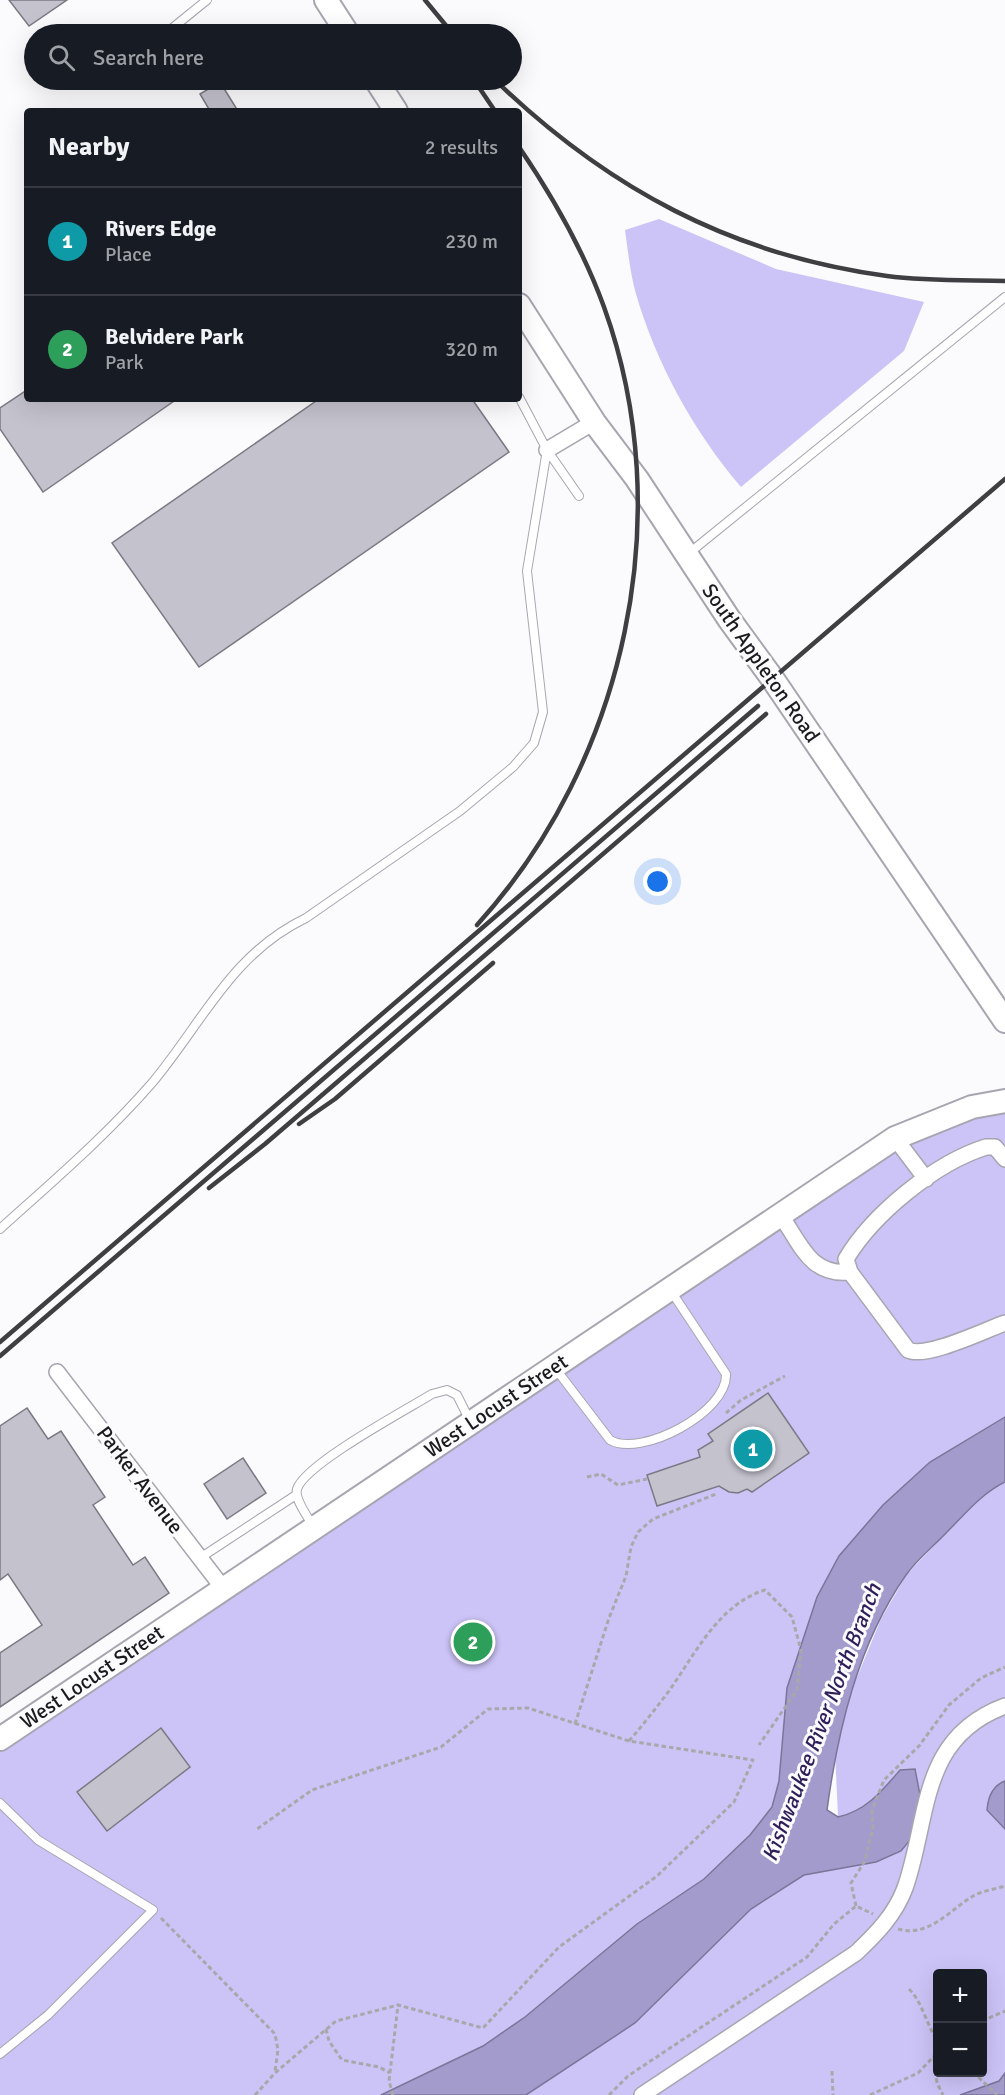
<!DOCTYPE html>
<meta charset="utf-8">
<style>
:root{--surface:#171b24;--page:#20242c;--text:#f1f3f6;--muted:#9ea1a6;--line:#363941;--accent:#7c3aed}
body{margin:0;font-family:Signika,sans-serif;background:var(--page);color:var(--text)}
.controls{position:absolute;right:18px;bottom:18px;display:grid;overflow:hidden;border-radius:6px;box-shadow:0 6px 24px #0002}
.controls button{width:54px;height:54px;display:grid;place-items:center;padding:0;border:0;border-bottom:2px solid var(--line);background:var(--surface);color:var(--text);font:30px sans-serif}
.you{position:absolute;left:658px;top:882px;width:21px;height:21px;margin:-15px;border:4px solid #fff;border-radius:50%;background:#1a73e8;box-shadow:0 0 0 9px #1a73e833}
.badge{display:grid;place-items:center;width:39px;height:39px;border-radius:50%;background:var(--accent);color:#fff;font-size:20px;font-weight:700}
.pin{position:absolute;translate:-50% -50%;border:3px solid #fff;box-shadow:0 2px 6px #0006}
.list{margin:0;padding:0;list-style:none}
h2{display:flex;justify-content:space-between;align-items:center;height:78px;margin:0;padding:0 24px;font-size:26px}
h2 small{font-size:20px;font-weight:400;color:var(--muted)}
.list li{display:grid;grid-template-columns:39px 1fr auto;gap:18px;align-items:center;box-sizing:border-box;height:108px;padding:0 24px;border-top:2px solid var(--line)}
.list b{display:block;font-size:22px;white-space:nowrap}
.list p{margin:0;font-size:20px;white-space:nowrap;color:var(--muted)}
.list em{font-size:20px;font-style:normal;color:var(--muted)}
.icon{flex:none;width:33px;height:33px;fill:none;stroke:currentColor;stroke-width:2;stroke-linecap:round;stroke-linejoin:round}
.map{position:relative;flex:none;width:1005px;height:2095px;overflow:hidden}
.search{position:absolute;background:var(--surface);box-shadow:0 6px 24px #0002;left:24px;top:24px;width:498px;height:66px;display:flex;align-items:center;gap:15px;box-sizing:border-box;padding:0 21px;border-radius:33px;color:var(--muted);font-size:22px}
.panel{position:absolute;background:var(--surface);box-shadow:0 6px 24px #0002;left:24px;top:108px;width:498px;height:294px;border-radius:6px}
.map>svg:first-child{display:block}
.green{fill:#ccc4f7;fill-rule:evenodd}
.water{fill:#a49bcd;stroke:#7b7599;stroke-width:1.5}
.building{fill:#c3c2cd;stroke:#7b7a84;stroke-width:1.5}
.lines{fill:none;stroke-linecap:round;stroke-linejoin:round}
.lane-casing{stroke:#a7a5b0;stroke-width:10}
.street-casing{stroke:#a7a5b0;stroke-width:18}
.secondary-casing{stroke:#a7a5b0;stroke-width:26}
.path{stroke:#a8a8ab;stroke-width:3;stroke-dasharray:4.5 3;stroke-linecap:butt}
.lane{stroke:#fff;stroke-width:8}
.street{stroke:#fff;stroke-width:15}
.secondary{stroke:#fff;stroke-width:22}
.rail{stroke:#3f3f43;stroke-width:4.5}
.labels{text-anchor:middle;stroke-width:6;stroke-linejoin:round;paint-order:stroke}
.street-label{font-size:21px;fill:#1b1b1f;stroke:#fbfbfd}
.water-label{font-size:22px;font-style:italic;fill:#2f1e59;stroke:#fbfbfd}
</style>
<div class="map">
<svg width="1005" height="2095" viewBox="0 0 1005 2095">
<rect width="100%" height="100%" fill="#fbfbfd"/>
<path class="green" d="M659,219L776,269L924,302L904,351L741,487C694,432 656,363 636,294C630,273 628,251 625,230Z
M1005,1101V1417L930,1462L883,1505L779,1781L772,1807L750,1835L704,1879L637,1924L525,2017L483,2046L381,2095H0V1739L895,1138Z
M1005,1482V1781L999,1783L1005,1829V2073L999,2081L960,2095H526L635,2023L751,1909L804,1875L876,1862L900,1770C882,1791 866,1811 838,1817L835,1750L848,1699L881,1619L907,1574L986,1491ZM938,1974H982V2072H938Z"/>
<path class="water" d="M1005,1417V1482C981,1494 966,1513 947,1532C934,1546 917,1559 906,1575C858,1644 838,1729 827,1810L838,1817C866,1811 882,1791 900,1770L915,1769L920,1795L910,1840L901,1851L876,1862L804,1875L751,1909L635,2023L526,2095H381L483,2046L525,2017L637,1924L704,1879L750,1835L772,1807L779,1781L787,1688L817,1597L839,1556L883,1505L930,1462Z
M1005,1781V1829L987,1810C988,1797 992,1786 1005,1781Z
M1005,2073V2095H960L999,2081Z"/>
<path class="building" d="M9,0H67L29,26Z
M220,82L238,111H210L200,94Z
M27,390V399H177L43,492L0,429V408Z
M319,399H472L509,452L199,667L112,543Z
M768,1393L809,1453L752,1492L747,1489L738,1493L729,1492L719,1486L657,1506L647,1475L700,1457L698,1450L713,1441L708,1434Z
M27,1408L48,1439L61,1431L105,1497L93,1505L133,1565L145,1557L169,1593L0,1707V1653L42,1625L8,1574L0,1580V1426Z
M243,1458L266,1493L227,1519L204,1484Z
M161,1728L190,1767L107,1831L77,1792Z"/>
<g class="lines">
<g class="lane-casing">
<path id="lane" d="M165,34L207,0
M519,397L547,450L579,496
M688,554L1005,297
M0,1229C52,1182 106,1136 152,1083C203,1022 231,954 306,918L460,811L513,767L534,743L543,712L527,571L547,450
M555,1368L610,1440C641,1458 728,1412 726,1374L671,1291
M313,1526C308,1517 294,1499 297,1489C305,1464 406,1410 432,1394L447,1390L457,1395L470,1421
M200,1558L296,1495
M0,1803L38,1840L153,1910L48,2015L0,2054"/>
</g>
<g class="street-casing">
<path id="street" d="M547,450L594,422
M895,1138L926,1179
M1005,1159L995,1147H986C935,1163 873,1214 846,1259L850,1272L908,1350C926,1359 985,1330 1005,1323
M781,1216C801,1244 810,1276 850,1272
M57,1372L223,1588
M642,2095L856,1953C876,1934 895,1915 905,1888C930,1816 919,1738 1005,1706"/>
</g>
<g class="secondary-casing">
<path id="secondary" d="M326,0L348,34
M376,80L396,111
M519,305L594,422L637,479L729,619L772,678L1005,1021
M0,1739L895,1138L972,1107L1005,1101"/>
</g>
<path class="path" d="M726,1413L741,1400L785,1376
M587,1477L601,1474L618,1485L647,1479
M575,1724L609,1618L626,1576L631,1547L638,1532L653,1519L716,1494
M629,1741C643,1725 656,1708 669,1691C695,1654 719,1604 765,1590L792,1617L801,1650L797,1690L759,1745
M856,1906L851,1883L865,1861L873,1827L872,1810L884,1780L919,1746L949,1705L981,1678L1005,1667
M161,1918L275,2034L278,2050L275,2071
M898,1929C928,1938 950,1910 973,1896C982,1891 995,1889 1005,1886
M909,1989C923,2003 926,2024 938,2042
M982,2021L1005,2011
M326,2029L329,2041L342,2060L379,2067L390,2073
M934,2056L937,2083L943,2095
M832,2071L833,2095
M973,2072L997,2095
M255,2095L275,2073L336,2021L398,2005L483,2028L559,1947L657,1876L734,1802L753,1760L629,1741L528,1708L488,1709L441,1747L312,1790L257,1829
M393,2095L389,2081L398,2005
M609,2095L628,2076L807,1957L834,1924L856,1906L873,1914
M870,2095L918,2073L938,2052"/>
<use href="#lane" class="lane"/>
<use href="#street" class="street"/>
<use href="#secondary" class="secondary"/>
<path class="rail" d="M425,0L453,34
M474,80L495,111
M495,80C607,188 731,255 887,276C926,281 965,280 1005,281
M477,925C626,761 679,515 604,307C583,249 553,197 519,147
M299,1124L335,1099L493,963
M209,1188L265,1144L766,714
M0,1342L1005,479
M0,1356L758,706"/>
</g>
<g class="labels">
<g class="street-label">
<text transform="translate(761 663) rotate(55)" y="7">South Appleton Road</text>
<text transform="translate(496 1406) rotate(-34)" y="7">West Locust Street</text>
<text transform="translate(140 1480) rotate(53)" y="7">Parker Avenue</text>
<text transform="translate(92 1677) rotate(-34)" y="7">West Locust Street</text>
</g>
<g class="water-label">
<text transform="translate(821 1722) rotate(-69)" y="8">Kishwaukee River North Branch</text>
</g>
</g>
</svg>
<div class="controls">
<button>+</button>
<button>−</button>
</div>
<div class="you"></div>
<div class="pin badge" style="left:753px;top:1449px;background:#0f9aa8">1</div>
<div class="pin badge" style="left:473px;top:1642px;background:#2e9e5b">2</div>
<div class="search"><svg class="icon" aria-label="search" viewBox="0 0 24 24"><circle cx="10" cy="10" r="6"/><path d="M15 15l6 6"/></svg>Search here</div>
<section class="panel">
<h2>Nearby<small>2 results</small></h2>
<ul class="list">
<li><span class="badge" style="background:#0f9aa8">1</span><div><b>Rivers Edge</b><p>Place</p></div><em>230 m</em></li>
<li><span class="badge" style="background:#2e9e5b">2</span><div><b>Belvidere Park</b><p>Park</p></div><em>320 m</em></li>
</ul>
</section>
</div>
